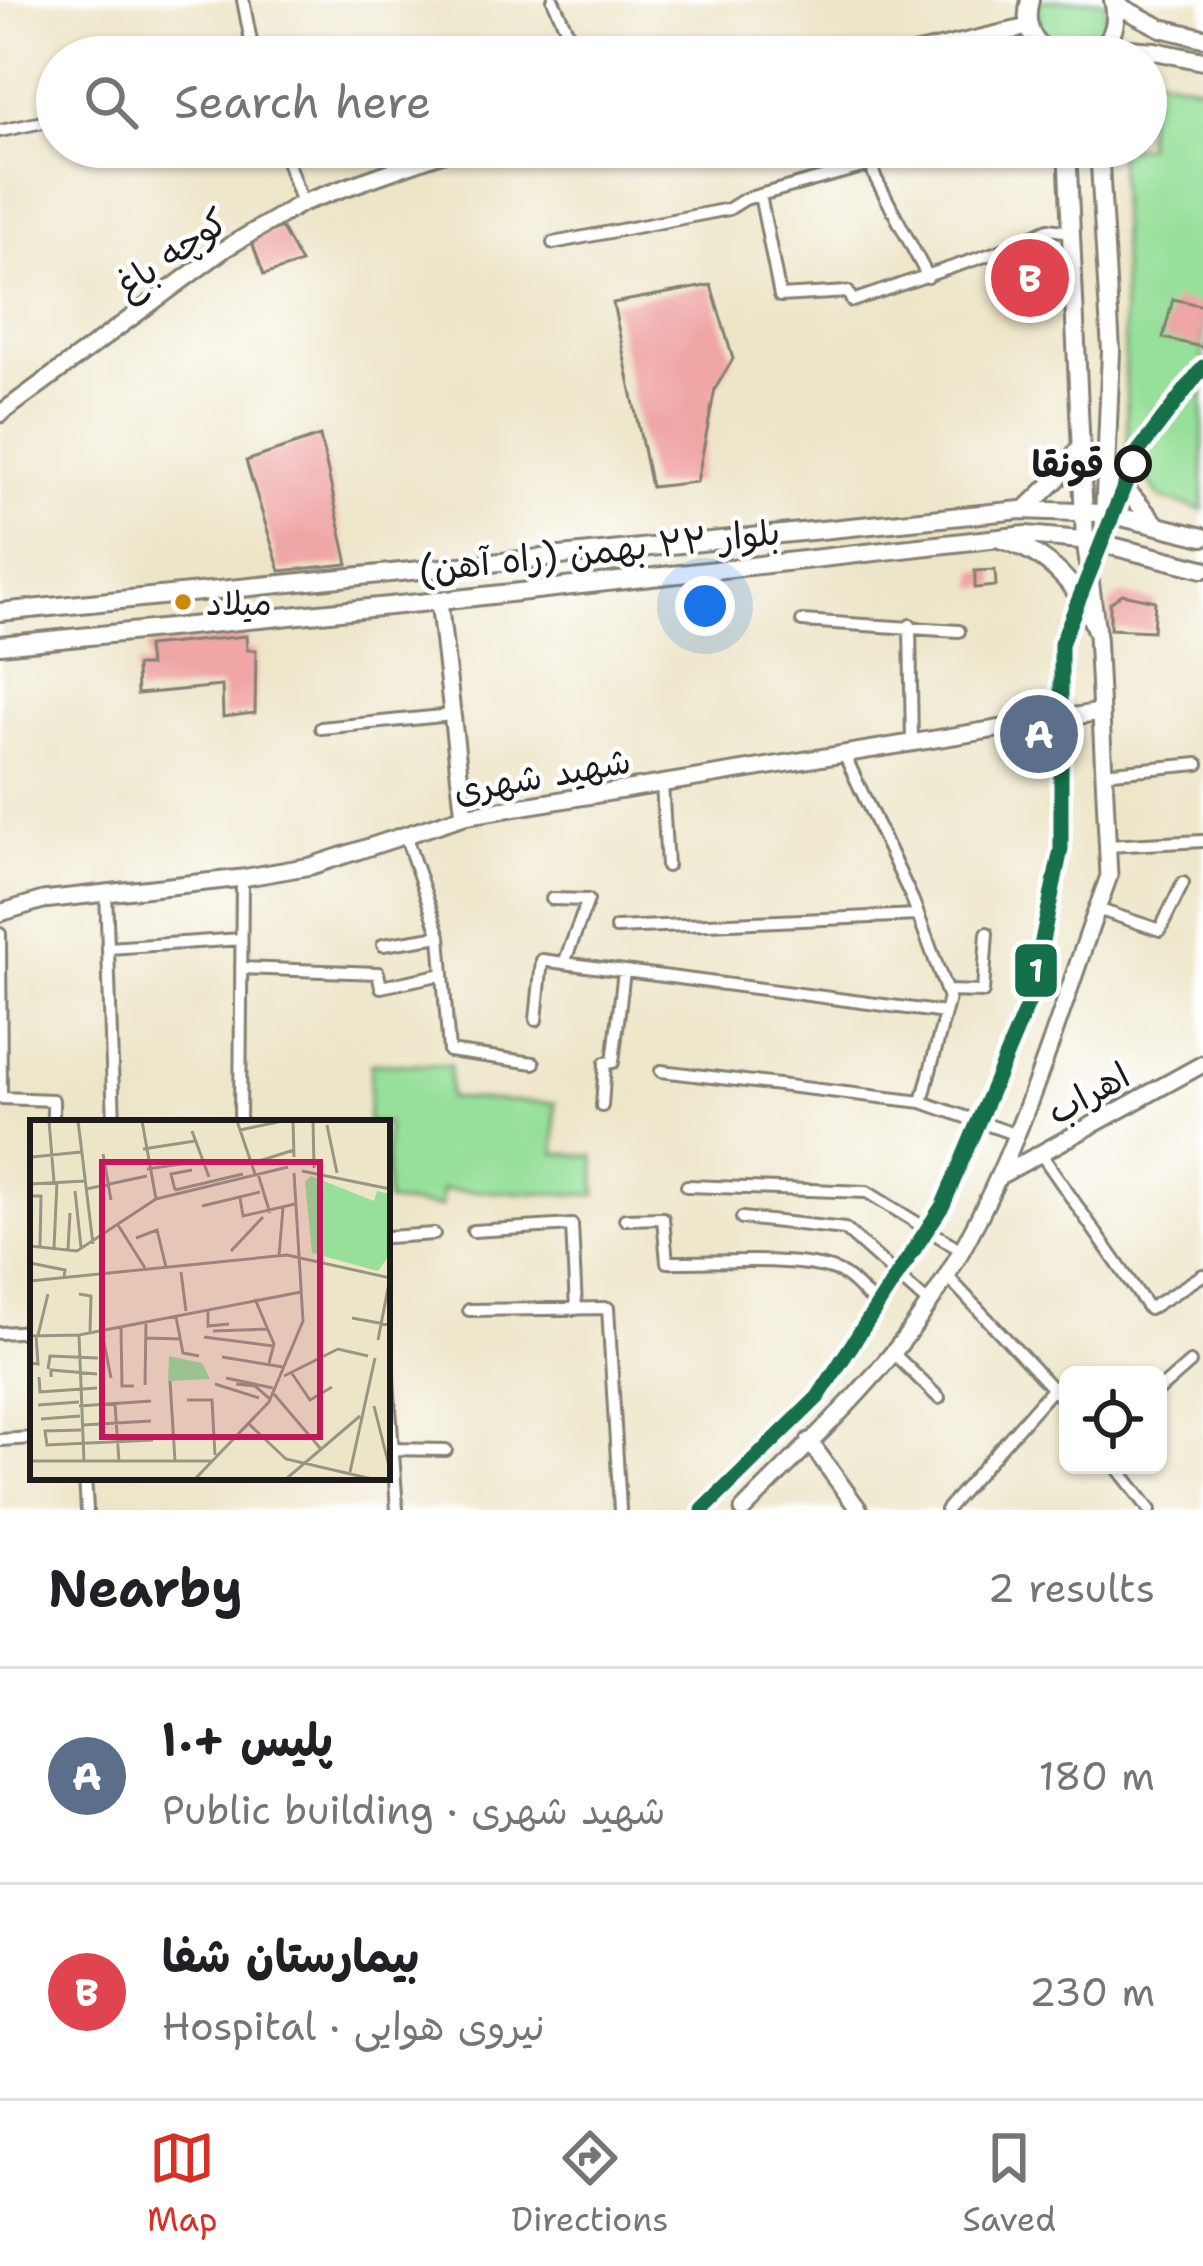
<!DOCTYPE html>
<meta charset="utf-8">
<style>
:root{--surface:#fff;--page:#f6f6f6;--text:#202124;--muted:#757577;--line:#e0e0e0;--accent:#d93025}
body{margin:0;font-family:"Shantell Sans","Playpen Sans Arabic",sans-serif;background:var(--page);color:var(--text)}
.controls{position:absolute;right:36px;bottom:36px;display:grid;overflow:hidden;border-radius:18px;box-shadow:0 3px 9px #0004}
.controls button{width:108px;height:108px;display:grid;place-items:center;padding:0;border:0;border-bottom:3px solid var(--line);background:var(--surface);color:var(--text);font:60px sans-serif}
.you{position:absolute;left:705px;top:606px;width:42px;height:42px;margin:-30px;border:9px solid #fff;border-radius:50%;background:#1a73e8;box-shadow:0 0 0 18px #1a73e833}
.badge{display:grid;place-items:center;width:78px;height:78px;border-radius:50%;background:var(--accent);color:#fff;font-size:39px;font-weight:700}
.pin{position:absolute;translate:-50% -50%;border:6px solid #fff;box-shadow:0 3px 12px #0006}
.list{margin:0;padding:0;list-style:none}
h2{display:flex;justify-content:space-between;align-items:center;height:156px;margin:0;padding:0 48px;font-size:51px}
h2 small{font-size:39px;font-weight:400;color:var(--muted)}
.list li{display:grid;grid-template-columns:78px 1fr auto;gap:36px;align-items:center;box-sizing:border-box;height:216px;padding:0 48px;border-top:3px solid var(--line)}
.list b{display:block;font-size:45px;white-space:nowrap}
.list p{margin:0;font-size:39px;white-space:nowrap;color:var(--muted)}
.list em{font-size:39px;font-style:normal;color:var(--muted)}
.icon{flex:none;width:66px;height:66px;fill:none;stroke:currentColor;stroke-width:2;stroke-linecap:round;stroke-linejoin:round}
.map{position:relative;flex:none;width:1203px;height:1510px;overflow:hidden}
.search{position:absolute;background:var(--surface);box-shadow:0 3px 9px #0004;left:36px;right:36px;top:36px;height:132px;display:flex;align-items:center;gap:30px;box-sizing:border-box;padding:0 42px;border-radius:66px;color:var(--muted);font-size:45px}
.sheet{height:588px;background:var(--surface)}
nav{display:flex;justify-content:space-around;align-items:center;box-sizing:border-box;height:168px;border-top:3px solid var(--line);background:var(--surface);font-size:33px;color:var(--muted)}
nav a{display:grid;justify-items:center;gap:6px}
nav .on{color:var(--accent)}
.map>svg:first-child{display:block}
.built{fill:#f7d0ca}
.green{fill:#97e09a;stroke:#5a7e5b;stroke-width:3}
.building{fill:#efa6a5}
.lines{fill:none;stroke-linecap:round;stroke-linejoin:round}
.street-casing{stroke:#848072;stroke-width:16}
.secondary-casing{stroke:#848072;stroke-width:21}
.primary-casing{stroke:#848072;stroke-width:22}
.street{stroke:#fff;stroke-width:10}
.secondary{stroke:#fff;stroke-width:15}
.primary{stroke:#fff;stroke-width:16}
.metro-1-casing{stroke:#fff;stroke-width:24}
.metro-1{stroke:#147049;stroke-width:15}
.stop-dot{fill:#fff;stroke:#1c1c1c;stroke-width:6}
.bus-dot{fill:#cb8a06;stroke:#fff;stroke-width:4.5}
.labels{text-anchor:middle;stroke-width:9;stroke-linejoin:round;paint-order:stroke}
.bus-label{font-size:33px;fill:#1c1c1c;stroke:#fff;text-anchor:start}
.street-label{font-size:36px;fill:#1c1c1c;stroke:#fff}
.stop-label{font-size:36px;font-weight:bold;fill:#1c1c1c;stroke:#fff;text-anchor:end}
.inset-road{fill:none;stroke:#999583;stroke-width:3}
.view{fill:#c2185b;fill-opacity:0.15;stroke:#c2185b;stroke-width:6}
.inset-edge{fill:none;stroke:#1c1c1c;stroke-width:6}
.line-badge{stroke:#fff;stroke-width:4.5}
.badge-label{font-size:33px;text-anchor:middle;font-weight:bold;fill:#fff}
</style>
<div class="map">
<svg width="1203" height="1510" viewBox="0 0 1203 1510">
<rect width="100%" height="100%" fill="#fff"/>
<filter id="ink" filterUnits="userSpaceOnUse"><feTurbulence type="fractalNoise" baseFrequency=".00833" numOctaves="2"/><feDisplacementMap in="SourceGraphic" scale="24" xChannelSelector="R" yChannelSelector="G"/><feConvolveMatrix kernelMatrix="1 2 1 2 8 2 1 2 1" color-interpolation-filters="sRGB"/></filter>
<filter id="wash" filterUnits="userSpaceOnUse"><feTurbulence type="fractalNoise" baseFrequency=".004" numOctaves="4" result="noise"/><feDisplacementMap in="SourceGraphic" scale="48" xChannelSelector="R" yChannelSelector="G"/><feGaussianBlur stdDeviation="2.7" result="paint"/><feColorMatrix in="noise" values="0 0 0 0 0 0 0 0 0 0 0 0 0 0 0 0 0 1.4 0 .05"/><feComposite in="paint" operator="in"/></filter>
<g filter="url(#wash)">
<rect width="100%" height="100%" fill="#ede5c7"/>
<path class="built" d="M1051,247L1053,294L1010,296L1005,261Z"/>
<path class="green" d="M1040,0H1106C1112,74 1026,58 1040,0Z
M1155,76L1203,87V510L1160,498L1128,451L1118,147H1146V84Z
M371,1063L450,1066L449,1098L555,1103V1153L594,1156L596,1195L442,1190L441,1207L387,1202V1123H368Z"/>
<g id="blocks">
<path class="building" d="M281,227L301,263L264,275L251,240Z
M711,285L733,359L715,389L697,482L651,487L613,303Z
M1173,299L1203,306L1202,347L1163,338Z
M320,436L348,564L280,571L246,461Z
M995,570L996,586L975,588V571Z
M1122,594L1155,601L1153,631L1110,629V603Z
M246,636L247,650H256L255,713L223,717L222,686L137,694L136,666H149L147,646Z"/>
</g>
</g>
<g filter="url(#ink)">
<use href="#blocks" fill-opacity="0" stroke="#848072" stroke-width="3"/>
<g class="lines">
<g class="street-casing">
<path id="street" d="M243,0L254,57
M553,0L579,57
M0,131L57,119
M282,147L302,203
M870,147L874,175L928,277
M760,195L780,296L848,292L852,301L1000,251L1048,229L1071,232
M553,243L729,209L745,199L873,164
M802,621L959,631
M910,625L912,743
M321,728L452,715
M844,754L913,901L949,998L922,1102
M1102,773L1198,764
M662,784L667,866
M405,835L440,936L449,1051L534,1063
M1107,846L1203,841
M106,891L114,1123
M1097,909L1160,930L1183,883
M616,928L918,915
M0,934L1,1098L53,1100V1123
M383,945L440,936
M109,948L241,939
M564,963L945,1013
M241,968L378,973L381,987L443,974
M946,991L983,992L987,933
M536,1020L542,960L564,963L588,900L552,899
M661,1071L922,1102L1017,1135
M602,1106L605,1063L613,1062L624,971
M240,1123L242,878
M1041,1154L1149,1309L1203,1275
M687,1186L867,1192L961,1250
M742,1218L845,1229L929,1304
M625,1219L663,1218L667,1262C713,1263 790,1256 831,1269C847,1273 858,1287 869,1298
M473,1231L572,1225L576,1309
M387,1237L434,1234
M947,1276L1068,1405
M469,1310L608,1308L620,1510
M0,1333L33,1331
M892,1352L939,1398
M387,1366L397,1510
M1158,1391L1190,1363
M0,1440L33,1438
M390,1449L446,1450
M1115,1465L1150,1510
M85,1477L87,1510
M946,1510L1054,1387"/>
</g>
<g class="secondary-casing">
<path id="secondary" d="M899,57L1028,27
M0,414L226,248L302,203L460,147
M439,601L464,816
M0,913L43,900L242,878L311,866L464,816L1100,712
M1003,1174L1203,1064
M809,1441L859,1510
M743,1510C804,1447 873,1386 923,1313C1007,1191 1048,1048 1097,909L1109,876L1097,633L1085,540"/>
</g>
<g class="primary-casing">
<path id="primary" d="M1030,0C1023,26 1032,45 1056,57
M1115,4L1161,28L1203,38
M1103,47L1155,51L1203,61
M1087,57C1111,45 1120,26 1113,0
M1067,147L1085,540
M1099,147L1111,351L1103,544
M1107,468L1157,525
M1025,510L1060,476L1080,447
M1002,540C1049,553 1081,588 1097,633
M0,612L1021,510L1105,513L1203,537
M0,645L439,601L1026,535L1092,541L1203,569"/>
</g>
<use href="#street" class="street"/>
<use href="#secondary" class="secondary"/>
<use href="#primary" class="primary"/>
<g class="metro-1-casing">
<path id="metro-1" d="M703,1510L818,1397L943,1205L1030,999L1061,849V644L1138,452L1203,367"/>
</g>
<use href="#metro-1" class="metro-1"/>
</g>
</g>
<circle class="stop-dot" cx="1133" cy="464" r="16"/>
<circle class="bus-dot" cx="183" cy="602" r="10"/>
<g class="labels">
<g class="bus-label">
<text x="206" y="615">میلاد</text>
</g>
<g class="street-label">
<text transform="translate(171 253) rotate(-35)" y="13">کوچه باغ</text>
<text transform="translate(599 550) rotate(-6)" y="13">بلوار ۲۲ بهمن (راه آهن)</text>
<text transform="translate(542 775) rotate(-10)" y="13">شهید شهری</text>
<text transform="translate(1088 1093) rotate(-29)" y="13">اهراب</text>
</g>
<g class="stop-label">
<text x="1104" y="477">قونقا</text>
</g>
</g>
<g transform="translate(30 1120)">
<rect width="360" height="360" fill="#ede5c7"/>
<path d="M281,56L344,81L347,71L360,74V134L348,151L282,133L275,62ZM139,236L172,243L180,259L138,261Z" fill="#97e09a"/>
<path class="inset-road" d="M19,1L24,62M48,1L63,124M112,1L126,79M207,1L225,54M263,1L264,37M283,1L284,48M297,5L307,53M210,10L248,2M162,11L179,57M113,29L165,21M73,34L81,80M2,37L51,32M229,41L264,30M117,49L171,41M272,51L360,69M228,54L240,93M0,64L55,61M56,69L117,56M145,70L213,54M145,70L141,54L162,50M45,71L51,127M0,76H11L10,127M210,78L213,96L265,84M172,86L230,72M88,105L115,148M106,118L127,110L136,147M0,126L47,131L126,79L258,47M24,128L27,62M38,130L40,93M201,131L233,97M249,136L253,88M0,143L35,150L34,157M151,152L156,191M0,161L257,135L360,158V149M49,174L61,176L60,212M225,179L244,224L239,243M178,191V206L199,204M146,197L153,233L169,236M322,198L360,205M91,208L92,266H104M183,211L238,209M72,212L81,258M8,215L18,174M49,215L54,342M0,216L49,215L271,172M174,217L243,226M115,218L151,219M348,220L360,158M192,237L253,247M0,243L8,244L6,215M18,249L20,236L68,238M261,252L280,280L302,267M254,256L308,229L338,236M9,257L10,272L67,268M21,257V250L67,254M196,258L243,268M140,261L145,341M185,264L229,278M206,264L225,266L240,279M115,265L116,202M244,274L290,328M157,280H182L185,335M85,284L89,342M8,285L49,282M49,286L121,281M344,286L360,350M11,299L50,296M219,304L256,339L342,359M53,305L121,301M51,310L15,311L17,325L123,320M0,341H182M320,352L345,238M165,359L239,282L273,201L264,53M256,359L330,296"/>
<path class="view" d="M72,42H290V317H72Z"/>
<rect width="360" height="360" class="inset-edge"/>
</g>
<rect class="line-badge" x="1013" y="942" width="46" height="57" rx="12" fill="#147049"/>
<g class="badge-label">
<text x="1036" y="982">1</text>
</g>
</svg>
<div class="controls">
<button><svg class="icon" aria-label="locate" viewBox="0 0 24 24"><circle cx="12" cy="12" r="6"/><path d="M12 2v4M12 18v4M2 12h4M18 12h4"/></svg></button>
</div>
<div class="you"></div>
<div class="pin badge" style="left:1039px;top:734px;background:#5c6f8a">A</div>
<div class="pin badge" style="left:1030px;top:278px;background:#e0444e">B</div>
<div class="search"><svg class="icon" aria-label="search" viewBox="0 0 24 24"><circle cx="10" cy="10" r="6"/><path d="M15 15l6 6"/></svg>Search here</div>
</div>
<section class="sheet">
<h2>Nearby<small>2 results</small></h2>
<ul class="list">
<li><span class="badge" style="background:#5c6f8a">A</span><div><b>پلیس +۱۰</b><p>Public building · شهید شهری</p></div><em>180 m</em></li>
<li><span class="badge" style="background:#e0444e">B</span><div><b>بیمارستان شفا</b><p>Hospital · نیروی هوایی</p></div><em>230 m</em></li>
</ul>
</section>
<nav>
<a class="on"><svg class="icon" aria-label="map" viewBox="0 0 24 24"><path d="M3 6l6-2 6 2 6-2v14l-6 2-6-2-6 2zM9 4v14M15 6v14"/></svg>Map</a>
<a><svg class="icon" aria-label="directions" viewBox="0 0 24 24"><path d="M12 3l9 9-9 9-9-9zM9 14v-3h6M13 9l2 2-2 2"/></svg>Directions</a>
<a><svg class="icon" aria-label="saved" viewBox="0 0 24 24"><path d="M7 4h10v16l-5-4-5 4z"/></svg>Saved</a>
</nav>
